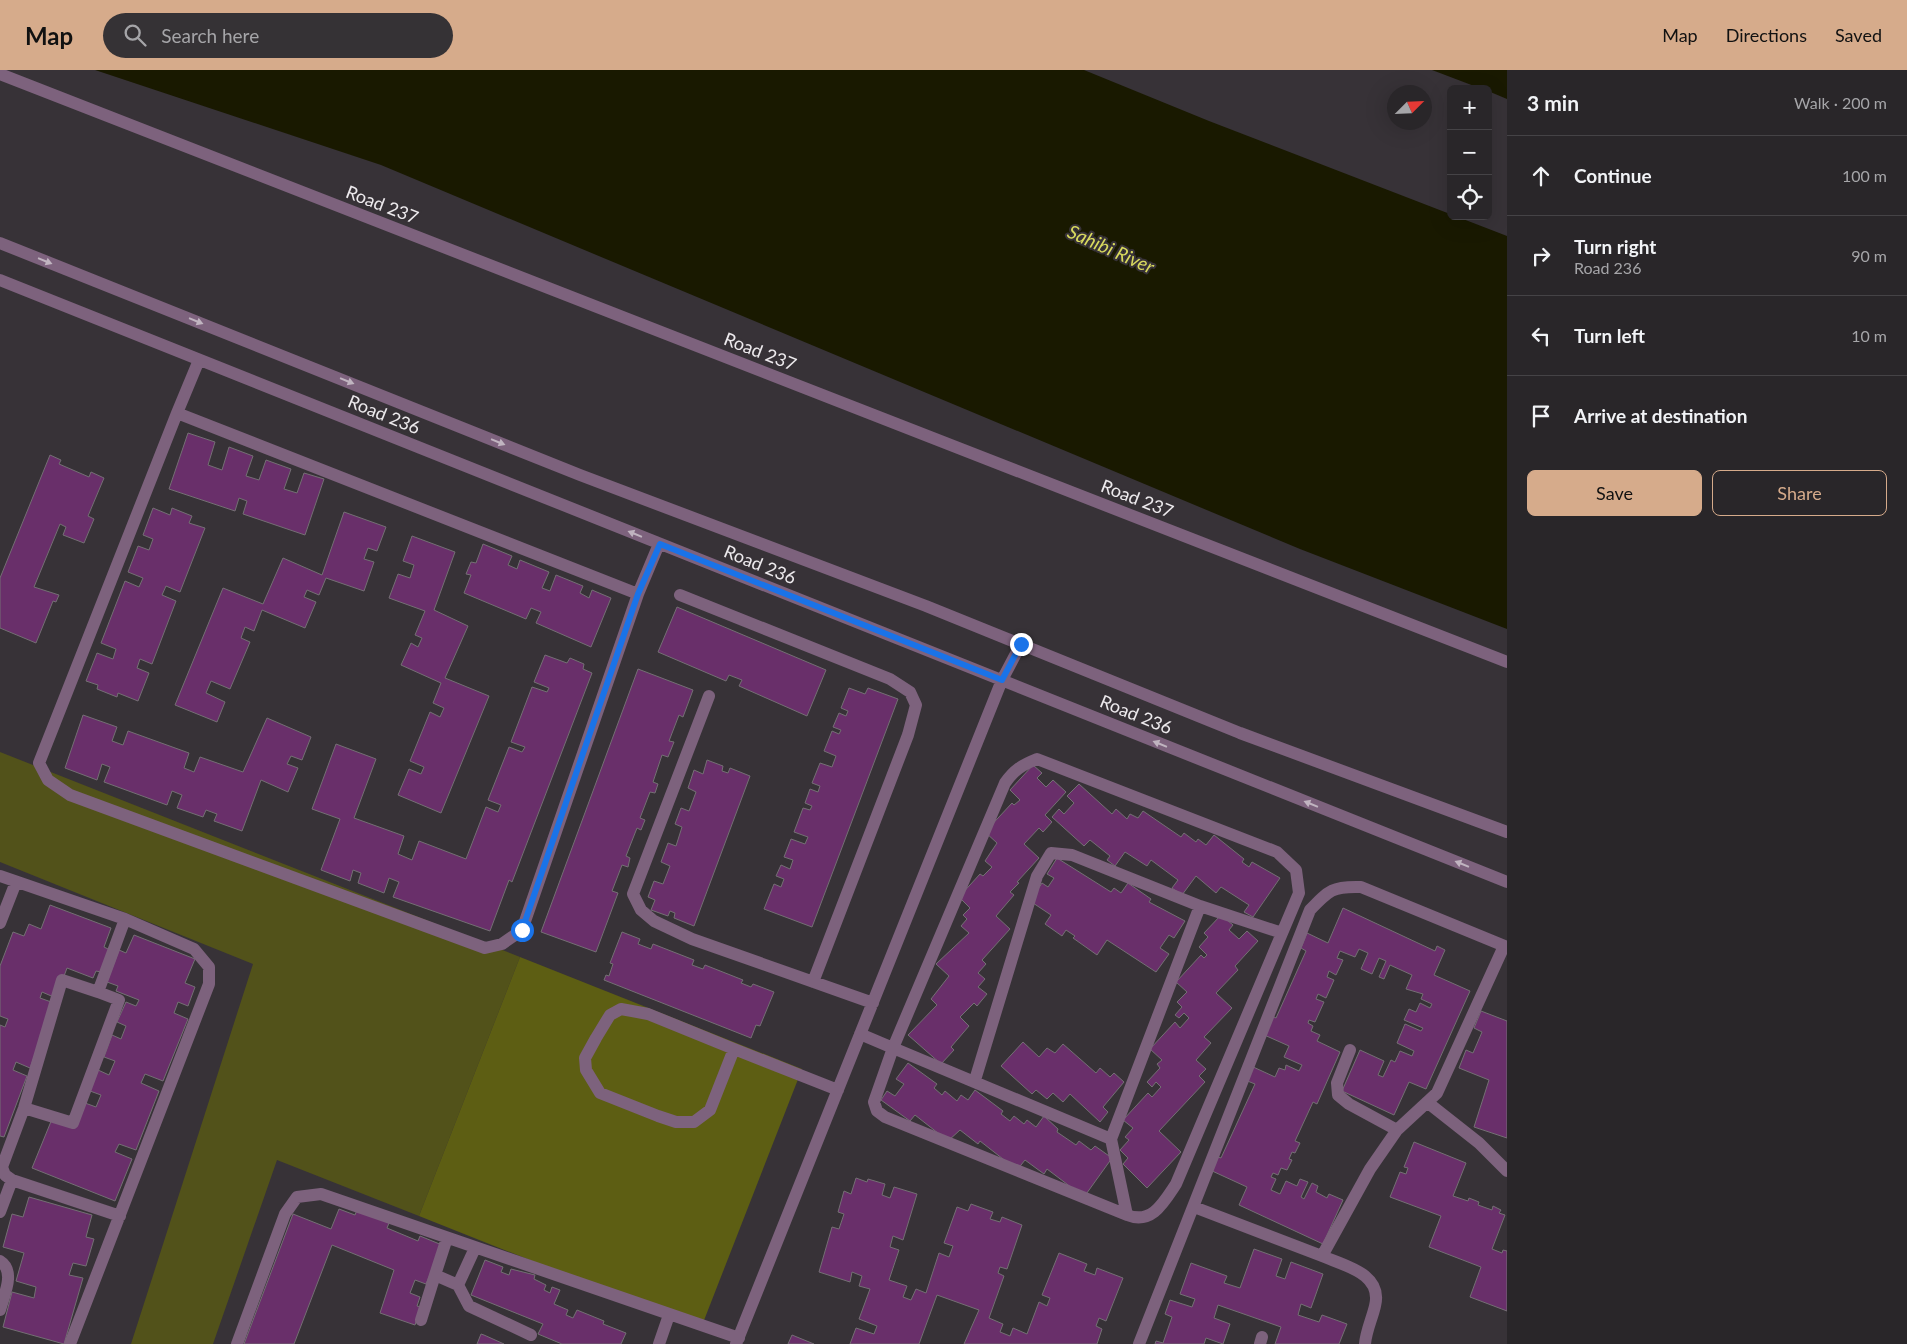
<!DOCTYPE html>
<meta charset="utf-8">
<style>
:root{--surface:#292629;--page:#353235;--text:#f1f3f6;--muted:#a5a5a8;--line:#454346;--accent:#d6ab8b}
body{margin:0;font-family:Lato,sans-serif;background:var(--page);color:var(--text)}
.controls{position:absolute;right:15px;top:15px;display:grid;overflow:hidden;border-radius:8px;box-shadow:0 5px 20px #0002}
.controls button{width:45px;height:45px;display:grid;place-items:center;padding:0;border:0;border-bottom:1px solid var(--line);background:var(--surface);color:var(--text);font:25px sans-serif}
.compass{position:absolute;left:1387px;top:15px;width:45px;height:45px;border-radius:50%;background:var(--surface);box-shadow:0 5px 20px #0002;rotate:66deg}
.stop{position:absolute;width:15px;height:15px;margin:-11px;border:4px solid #1a73e8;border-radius:50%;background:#fff}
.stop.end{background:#1a73e8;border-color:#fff;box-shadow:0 1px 5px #0008}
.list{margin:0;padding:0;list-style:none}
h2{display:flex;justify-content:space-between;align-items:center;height:65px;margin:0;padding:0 20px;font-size:21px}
h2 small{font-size:16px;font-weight:400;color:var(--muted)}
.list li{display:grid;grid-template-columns:32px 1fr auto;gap:15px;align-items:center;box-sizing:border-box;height:80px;padding:0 20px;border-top:1px solid var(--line)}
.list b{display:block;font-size:19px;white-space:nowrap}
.list p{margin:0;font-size:16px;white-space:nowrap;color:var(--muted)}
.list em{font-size:16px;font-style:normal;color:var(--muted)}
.actions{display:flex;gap:10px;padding:15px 20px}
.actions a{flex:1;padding:11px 0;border:1px solid var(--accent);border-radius:8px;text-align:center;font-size:18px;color:var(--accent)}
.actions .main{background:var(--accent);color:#111}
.icon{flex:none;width:28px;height:28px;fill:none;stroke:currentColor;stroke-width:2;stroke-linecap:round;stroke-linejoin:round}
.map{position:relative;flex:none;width:1507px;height:1274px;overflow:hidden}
header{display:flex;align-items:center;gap:30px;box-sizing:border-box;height:70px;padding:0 25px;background:var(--accent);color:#111}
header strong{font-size:24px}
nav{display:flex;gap:28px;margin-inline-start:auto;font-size:18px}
.search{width:350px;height:45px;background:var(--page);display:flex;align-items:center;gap:12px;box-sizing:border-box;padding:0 18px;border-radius:28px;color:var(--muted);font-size:19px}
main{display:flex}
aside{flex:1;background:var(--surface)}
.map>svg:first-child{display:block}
.green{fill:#52521a}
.forest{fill:#5d5e13}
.water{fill:#191900}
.building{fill:#692f6a;stroke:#746f74}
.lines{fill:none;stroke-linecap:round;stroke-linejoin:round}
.minor{stroke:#7d627d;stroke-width:12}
.oneway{fill:#c0b4c0}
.route{stroke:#1a73e8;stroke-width:6}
.labels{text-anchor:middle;stroke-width:4;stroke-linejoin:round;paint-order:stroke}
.street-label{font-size:18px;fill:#edeaed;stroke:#373237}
.water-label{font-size:19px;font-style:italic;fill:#d9da5e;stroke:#373237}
</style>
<header>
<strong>Map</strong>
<div class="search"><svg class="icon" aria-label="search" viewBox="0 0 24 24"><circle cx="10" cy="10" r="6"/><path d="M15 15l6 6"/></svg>Search here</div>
<nav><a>Map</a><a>Directions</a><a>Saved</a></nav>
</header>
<main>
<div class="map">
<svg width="1507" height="1274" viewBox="0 0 1507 1274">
<rect width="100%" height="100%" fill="#373237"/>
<path class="green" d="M0,682L520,887L419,1146L277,1090L213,1274H131L253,894L0,792Z"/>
<path class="forest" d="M520,887L802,999L701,1258L419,1146Z"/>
<path class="water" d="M95,0H1084L1209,51L1507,166V559L1300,479L381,95Z
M1432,0H1507V29L1488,21V19H1482Z"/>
<path class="building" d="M188,363L215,372L208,395L222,400L229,377L253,386L246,406L259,410L266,390L291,399L284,419L297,423L304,403L324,409L305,465L243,444L247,431L239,428L235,441L169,419Z
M50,385L61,390L59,394L89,407L91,402L104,408L88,446L94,449L84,473L63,465L66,457L60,454L34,517L59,525L56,532L53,531L36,573L0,558V508Z
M153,438L170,445L172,438L192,446L189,453L205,458L180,522L166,516L162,525L176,531L152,594L140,589L137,598L149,603L138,631L118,623L117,627L97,619L98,615L86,611L97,583L113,589L116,579L101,573L125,511L139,517L143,508L128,502L138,476L149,480L153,469L143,465Z
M344,442L386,457L377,481L368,478L364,489L374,492L364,521L326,508L319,525L307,520L304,527L316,532L305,558L262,540L254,561L245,557L241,568L250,572L230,619L211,611L206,623L225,632L217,652L175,635L223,518L263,534L283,488L322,505Z
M412,466L455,482L434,540L468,556L445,608L489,626L441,743L398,725L409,699L421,704L424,697L410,691L430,642L440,647L444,638L433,633L441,613L401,595L411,573L418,577L422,568L415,565L425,541L389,528L398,504L410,508L414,495L403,491Z
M483,474L512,486L508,495L517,499L520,490L549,502L542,518L550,521L556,505L583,516L580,523L589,528L592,520L611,528L591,577L536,553L541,542L531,538L526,549L464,523L471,505L466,504L471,492L476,493Z
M677,537L826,600L807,646L739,616L742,610L729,605L726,611L658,582Z
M545,585L567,593L570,588L584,594L583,599L592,603L512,812L509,810L490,861L393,827L399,812L389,808L384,823L358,813L361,803L353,800L350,811L321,800L340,749L312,739L336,674L376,689L354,748L404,766L398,784L412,790L419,771L466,789L486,737L498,742L501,735L488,730L509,677L522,682L525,677L511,672L532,617L547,622L549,618L534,612Z
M638,599L693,620L683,647L679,645L669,671L674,672L668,687L662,685L653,712L658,714L655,723L650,722L640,748L645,750L641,760L637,758L626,786L630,788L628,797L622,795L612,821L618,823L596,882L541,862Z
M849,618L865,624L868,618L898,629L812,857L764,839L774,814L781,817L784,809L776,806L781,795L790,799L793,790L784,787L791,769L805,774L808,767L794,762L803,738L810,740L812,736L805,733L810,719L818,722L820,716L812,713L820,693L832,697L836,686L824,681L832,661L839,664L841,660L833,657L839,643L846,646L848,641L841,638Z
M83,645L117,657L112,671L123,675L128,661L189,683L184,698L194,702L200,687L243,702L267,648L311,667L302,690L291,686L287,694L298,698L288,722L261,710L242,761L214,751L217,744L206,740L203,747L177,738L182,725L172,721L167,735L104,712L110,697L102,694L97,710L65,698Z
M707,690L723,696L722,701L728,703L730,698L750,706L694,856L674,848L675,843L670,841L668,846L651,840L655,830L648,827L654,811L663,814L670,796L661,792L668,773L676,776L682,757L675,754L681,738L689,741L696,722L688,718L694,700L703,704Z
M1033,695L1042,703L1037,708L1046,717L1053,710L1066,722L1045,745L1052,752L1043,762L1039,758L1024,774L1039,788L1017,812L1019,813L1010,822L1014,825L996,846L1010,859L982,890L986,894L978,903L985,909L978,917L987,924L977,936L974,933L960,947L969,956L951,977L954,980L941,994L908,965L937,935L931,929L949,906L936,894L969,863L961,856L967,849L963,845L970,838L959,827L980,804L983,806L992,797L985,791L997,773L985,762L1012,733L1014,735L1020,730L1010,720Z
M1079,714L1112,744L1116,739L1127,749L1130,744L1138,748L1143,741L1181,767L1184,763L1196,772L1198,769L1206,775L1214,765L1244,789L1242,792L1249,797L1252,792L1280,808L1253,847L1244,842L1249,835L1221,817L1216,823L1196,806L1182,825L1172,818L1178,810L1151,790L1147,796L1125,782L1115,796L1107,790L1110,786L1090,770L1084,776L1052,747L1059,739L1064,744L1074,733L1067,726Z
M1057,788L1111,822L1114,818L1121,823L1128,813L1151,829L1149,832L1185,851L1174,868L1169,865L1160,878L1169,884L1156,902L1107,870L1097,885L1073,868L1075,866L1066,860L1062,866L1045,854L1051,845L1030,831L1042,813L1048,817L1054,808L1047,804Z
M50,835L111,858L104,877L110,880L101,902L96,901L93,908L67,898L56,928L42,922L40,928L54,933L30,998L16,992L13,1000L27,1006L4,1067L0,1066V955L5,957L8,949L0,946V896L13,862L24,866L29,854L41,859Z
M1343,838L1435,881L1437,876L1445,880L1434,905L1470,921L1426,1019L1409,1012L1394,1045L1342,1021L1360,980L1384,991L1378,1005L1383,1007L1391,990L1395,992L1400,981L1412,986L1414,981L1397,973L1405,954L1421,961L1423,958L1404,950L1409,939L1416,942L1420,933L1430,938L1432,934L1421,929L1423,924L1406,919L1412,905L1390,895L1384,909L1379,907L1386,891L1379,888L1372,904L1361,899L1368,883L1359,879L1355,887L1340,881L1337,888L1343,890L1336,905L1329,901L1327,907L1334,910L1326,928L1318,924L1316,929L1324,932L1315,952L1309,950L1308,953L1313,956L1311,961L1320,965L1317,971L1340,982L1317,1034L1313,1032L1295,1071L1300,1073L1295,1083L1292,1082L1289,1089L1292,1090L1287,1100L1281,1098L1278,1105L1273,1103L1271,1107L1276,1109L1271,1120L1280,1124L1286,1111L1297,1116L1300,1109L1308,1112L1301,1127L1304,1129L1312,1113L1318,1116L1316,1122L1327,1128L1329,1124L1343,1130L1323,1174L1239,1135L1247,1117L1210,1100L1216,1086L1221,1088L1255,1014L1245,1010L1251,996L1275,1007L1279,998L1285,1000L1286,995L1299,1001L1302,995L1284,987L1289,976L1262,964L1270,945L1276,948L1306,881L1301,878L1307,863L1328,873Z
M1221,845L1233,855L1229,860L1239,869L1247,861L1258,871L1235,896L1238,900L1216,923L1232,938L1204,967L1211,973L1196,990L1206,999L1199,1006L1205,1012L1159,1061L1181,1082L1147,1118L1123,1094L1128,1088L1120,1080L1129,1070L1125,1067L1133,1058L1123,1050L1148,1023L1152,1027L1161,1017L1156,1012L1152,1017L1147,1012L1160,998L1157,994L1162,990L1150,979L1175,952L1180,958L1189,948L1184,943L1179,948L1175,945L1182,937L1177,932L1187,922L1176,912L1201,885L1204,888L1207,885L1199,877L1208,867L1204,863Z
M622,862L640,869L638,874L651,879L653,874L694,890L692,895L703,899L705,895L743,910L741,913L751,917L753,914L774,922L760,956L756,955L751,968L604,910L606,905L609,906L613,894L610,893Z
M134,865L195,889L185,913L195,917L188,936L178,932L174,943L188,949L163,1011L145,1004L141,1013L159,1021L136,1080L119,1074L115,1082L132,1089L115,1131L32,1098L52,1049L75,1058L85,1033L96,1037L101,1025L90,1021L98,1000L109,1005L115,991L104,987L112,965L121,969L126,956L117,952L126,932L136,936L139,930L116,921L118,916L107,912L119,880L126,883Z
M1481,941L1507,951V1068L1474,1057L1489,1010L1459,998L1466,980L1473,983L1482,962L1474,958Z
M1023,972L1039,987L1047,978L1055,983L1063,974L1096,1003L1100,998L1110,1007L1114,1003L1124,1012L1103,1037L1108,1042L1100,1052L1070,1024L1063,1032L1053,1023L1047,1029L1036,1020L1032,1024L1001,996Z
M908,993L937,1014L934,1018L942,1025L945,1021L957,1031L961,1025L968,1030L975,1020L1003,1041L1001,1044L1010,1051L1014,1046L1024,1054L1027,1050L1036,1057L1044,1046L1058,1059L1057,1062L1076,1075L1079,1071L1091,1080L1095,1076L1112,1088L1084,1127L1047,1099L1044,1104L1025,1090L1017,1100L980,1071L978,1074L960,1060L948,1071L915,1045L910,1051L881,1030L887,1021L895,1026L904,1014L896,1009Z
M1414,1072L1466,1093L1453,1126L1468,1131L1469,1128L1479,1132L1478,1135L1492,1140L1493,1136L1501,1140L1499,1143L1505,1145L1492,1179L1502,1183L1503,1180L1507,1181V1241L1470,1227L1481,1197L1429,1177L1441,1146L1390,1127L1400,1102L1406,1104L1408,1098L1404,1097Z
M856,1108L867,1112L868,1109L885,1114L882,1125L890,1128L894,1117L917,1124L903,1170L893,1166L890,1177L899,1180L889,1210L907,1216L903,1227L911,1230L916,1219L926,1223L939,1183L949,1187L953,1176L944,1173L957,1137L968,1141L971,1134L993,1142L990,1149L1000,1152L1002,1147L1022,1155L1007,1199L1000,1197L998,1203L1004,1206L989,1248L1003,1254L1000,1262L1010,1266L1013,1258L1027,1264L1039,1232L1047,1236L1050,1228L1042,1225L1059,1183L1087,1194L1084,1201L1095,1205L1097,1198L1123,1208L1106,1251L1099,1248L1096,1256L1102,1259L1097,1274H964L979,1240L937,1225L919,1274H850L856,1258L874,1264L877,1256L859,1249L870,1219L859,1216L862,1206L852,1202L850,1212L819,1202L832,1157L839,1159L844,1144L838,1142L844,1121L851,1124Z
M29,1127L92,1145L86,1167L94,1169L86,1196L73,1193L69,1205L83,1208L64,1274L3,1257L12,1222L34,1228L36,1217L16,1211L24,1183L3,1177L12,1144L23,1147Z
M339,1139L355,1145L357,1140L389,1153L387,1158L418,1171L420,1166L442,1175L426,1214L415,1210L410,1223L420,1227L417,1236L421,1237L415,1255L380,1243L394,1200L332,1175L294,1274H244L293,1144L331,1159Z
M1254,1179L1282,1189L1276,1206L1285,1209L1291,1192L1323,1204L1311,1238L1301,1234L1298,1245L1319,1252L1322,1245L1347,1254L1339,1274H1275L1281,1257L1218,1235L1214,1248L1230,1254L1223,1274L1206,1268L1204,1274H1155L1156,1271L1163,1273L1172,1247L1165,1244L1170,1230L1192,1237L1195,1229L1180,1224L1191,1193L1227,1206L1224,1213L1240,1218Z
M485,1190L503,1197L501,1202L509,1205L511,1199L535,1205L534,1209L546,1215L544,1220L550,1223L552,1217L560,1220L554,1234L568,1240L566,1245L573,1248L577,1240L604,1251L603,1254L626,1263L621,1274H562L538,1264L543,1254L471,1225Z
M481,1264L484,1265L504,1274H477Z
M792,1265L814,1274H788Z"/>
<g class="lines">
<path class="minor" d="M0,4L1507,592
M0,173L580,405L926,536L1240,663L1507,762
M0,210L1507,812
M199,290L177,343L39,693L48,710L70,725L485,878L502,874L522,860L638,524L659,474
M177,343L638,524
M680,525L890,609L910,622L916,635L908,665L813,912
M709,626L633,824L641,840L654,851L692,869L873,933
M0,806L125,849L194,879L209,897V914L70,1274
M1200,836L1282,863
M0,853L16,812
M860,964L893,978L1005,713C1014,700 1022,695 1037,689L1277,782L1296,800L1299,823L1176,1114C1164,1132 1152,1155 1127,1145L885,1047L877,1041L874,1032L893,978L1111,1069L1200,836L1072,785L1051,783L1037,806L975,1010
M734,979L710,1040L694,1052H676L658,1046L600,1023L586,1000L585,988L596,968L610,945L621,939L648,944L734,979L805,1007L838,1020
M1350,980L1337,1013L1338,1025L1349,1034L1397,1060
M1427,1032L1479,1073L1507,1101
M24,1038L73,1053L119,930L98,922
M1111,1069L1127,1145
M12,1110L5,1105L2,1097L24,1038L62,910L98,922L125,849
M1194,1137L1322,1186L1370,1099L1397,1060L1437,1023L1504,876
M0,1142L12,1110L120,1146
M447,1168L435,1205L458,1215
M475,1178L458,1215L469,1236L531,1265
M1322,1186C1346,1196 1383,1204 1375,1236C1372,1249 1366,1261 1365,1274
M0,1191C16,1201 4,1225 0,1240
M421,1250L435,1205
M237,1274L285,1144L297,1127L321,1124L739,1268
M659,1274L669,1245
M736,1274L1002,610L1021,574
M1139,1274L1310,840C1329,820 1333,816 1361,817L1507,877
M1260,1274L1262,1267"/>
</g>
<defs><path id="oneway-solid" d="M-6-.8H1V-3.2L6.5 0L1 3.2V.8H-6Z" transform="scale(1.25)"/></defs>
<g class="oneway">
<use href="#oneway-solid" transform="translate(45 191) rotate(22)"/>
<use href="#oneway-solid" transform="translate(196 251) rotate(22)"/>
<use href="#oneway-solid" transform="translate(347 311) rotate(22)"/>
<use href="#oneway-solid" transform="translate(498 372) rotate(22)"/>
<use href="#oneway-solid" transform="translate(635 464) rotate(-158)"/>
<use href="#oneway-solid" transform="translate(1160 674) rotate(-158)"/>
<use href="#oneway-solid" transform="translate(1311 734) rotate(-158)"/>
<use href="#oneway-solid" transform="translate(1462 794) rotate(-158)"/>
</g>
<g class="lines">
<path class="route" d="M522,860L638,524L660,474L1002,610L1021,574"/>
</g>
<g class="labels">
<g class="street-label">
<text transform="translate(382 135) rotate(21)" y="6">Road 237</text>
<text transform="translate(760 282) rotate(21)" y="6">Road 237</text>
<text transform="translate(384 345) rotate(22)" y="6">Road 236</text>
<text transform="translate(1137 429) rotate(21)" y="6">Road 237</text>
<text transform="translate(760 495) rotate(22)" y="6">Road 236</text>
<text transform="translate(1136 645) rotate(22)" y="6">Road 236</text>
</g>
<g class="water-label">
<text transform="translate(1111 179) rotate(24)" y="7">Sahibi River</text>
</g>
</g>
</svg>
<div class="controls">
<button>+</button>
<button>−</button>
<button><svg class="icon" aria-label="locate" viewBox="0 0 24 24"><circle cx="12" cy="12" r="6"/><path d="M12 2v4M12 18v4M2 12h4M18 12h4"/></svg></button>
</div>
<svg class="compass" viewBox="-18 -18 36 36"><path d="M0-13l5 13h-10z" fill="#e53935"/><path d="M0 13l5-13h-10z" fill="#a5a5a8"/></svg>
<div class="stop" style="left:522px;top:860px"></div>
<div class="stop end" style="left:1021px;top:574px"></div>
</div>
<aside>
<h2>3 min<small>Walk · 200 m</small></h2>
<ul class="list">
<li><svg class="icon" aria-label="ahead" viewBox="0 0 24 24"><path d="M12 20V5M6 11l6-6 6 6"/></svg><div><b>Continue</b></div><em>100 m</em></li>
<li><svg class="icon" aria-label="right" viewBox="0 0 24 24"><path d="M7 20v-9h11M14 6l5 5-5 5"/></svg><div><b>Turn right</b><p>Road 236</p></div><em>90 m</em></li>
<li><svg class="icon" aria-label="left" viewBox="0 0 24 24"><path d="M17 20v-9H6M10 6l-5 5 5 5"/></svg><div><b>Turn left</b></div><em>10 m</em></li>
<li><svg class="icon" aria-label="arrive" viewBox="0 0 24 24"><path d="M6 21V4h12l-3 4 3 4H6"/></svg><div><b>Arrive at destination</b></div></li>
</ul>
<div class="actions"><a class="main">Save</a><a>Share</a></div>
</aside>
</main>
